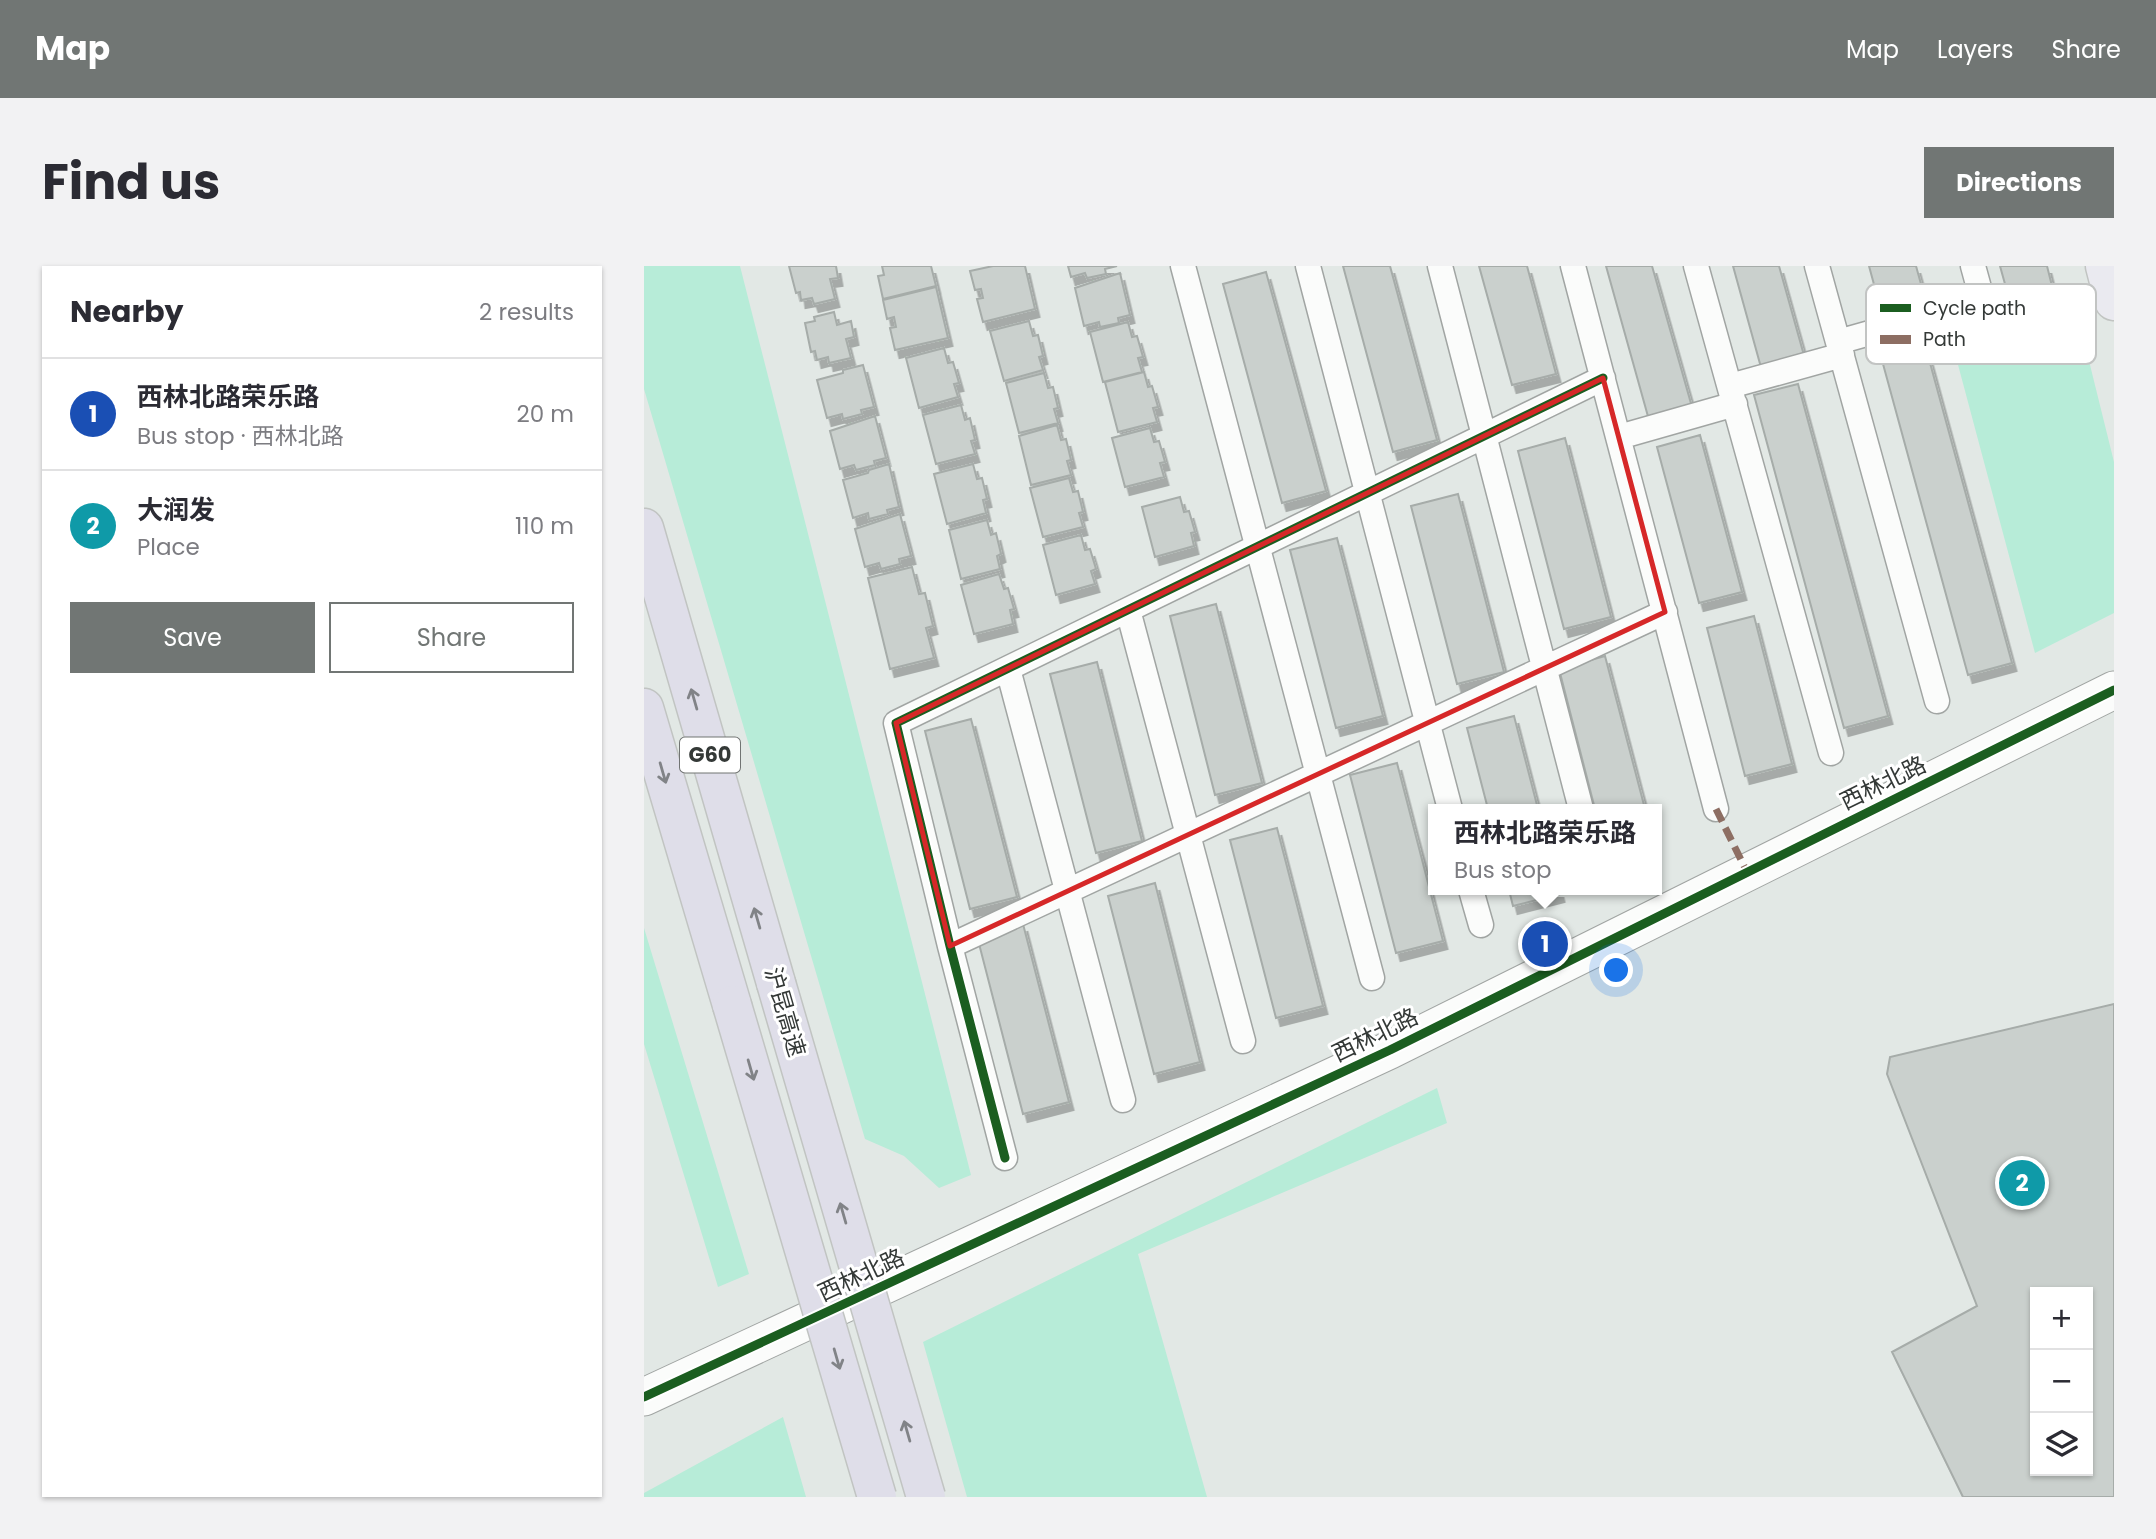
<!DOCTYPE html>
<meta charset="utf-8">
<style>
:root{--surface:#fff;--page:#f2f2f3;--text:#2b2b33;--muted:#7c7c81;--line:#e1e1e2;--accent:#717674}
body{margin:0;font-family:Poppins,"Noto Sans SC",sans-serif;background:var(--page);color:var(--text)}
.controls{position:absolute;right:21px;bottom:21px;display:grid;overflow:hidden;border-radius:0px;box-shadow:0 2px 5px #0004}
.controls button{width:63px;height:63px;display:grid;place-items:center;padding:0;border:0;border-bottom:2px solid var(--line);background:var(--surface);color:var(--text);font:35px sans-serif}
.you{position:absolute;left:973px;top:705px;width:24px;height:24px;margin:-18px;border:5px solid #fff;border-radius:50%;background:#1a73e8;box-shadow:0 0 0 10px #1a73e833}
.badge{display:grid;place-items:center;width:46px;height:46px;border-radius:50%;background:var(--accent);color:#fff;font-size:23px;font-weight:700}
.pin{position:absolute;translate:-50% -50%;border:4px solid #fff;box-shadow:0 2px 7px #0006}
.popup{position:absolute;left:784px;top:538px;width:234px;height:91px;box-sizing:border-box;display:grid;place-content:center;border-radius:0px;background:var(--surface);filter:drop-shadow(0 2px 5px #0005);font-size:23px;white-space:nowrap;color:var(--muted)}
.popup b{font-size:26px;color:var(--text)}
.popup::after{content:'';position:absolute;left:50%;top:100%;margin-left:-14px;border:14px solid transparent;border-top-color:var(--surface)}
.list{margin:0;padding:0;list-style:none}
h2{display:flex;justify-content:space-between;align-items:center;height:91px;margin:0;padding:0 28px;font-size:30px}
h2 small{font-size:23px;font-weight:400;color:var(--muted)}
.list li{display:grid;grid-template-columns:46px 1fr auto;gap:21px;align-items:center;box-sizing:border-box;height:112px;padding:0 28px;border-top:2px solid var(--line)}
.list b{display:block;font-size:26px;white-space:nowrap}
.list p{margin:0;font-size:23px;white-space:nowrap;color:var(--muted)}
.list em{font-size:23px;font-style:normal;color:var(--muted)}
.actions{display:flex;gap:14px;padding:21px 28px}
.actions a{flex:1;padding:16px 0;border:2px solid var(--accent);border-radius:0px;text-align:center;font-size:24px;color:var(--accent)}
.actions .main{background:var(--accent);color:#fff}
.icon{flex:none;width:38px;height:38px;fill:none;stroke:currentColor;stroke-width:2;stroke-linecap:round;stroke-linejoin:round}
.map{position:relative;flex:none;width:1470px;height:1231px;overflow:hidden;border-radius:0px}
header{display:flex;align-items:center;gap:42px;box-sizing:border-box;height:98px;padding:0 35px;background:var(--accent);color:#fff}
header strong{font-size:33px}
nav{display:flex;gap:38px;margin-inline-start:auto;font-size:24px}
.intro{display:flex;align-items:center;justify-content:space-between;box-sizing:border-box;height:168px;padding:0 42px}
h1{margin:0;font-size:49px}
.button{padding:18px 32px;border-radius:0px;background:var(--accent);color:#fff;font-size:24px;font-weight:700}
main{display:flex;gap:42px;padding:0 42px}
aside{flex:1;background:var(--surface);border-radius:0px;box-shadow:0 2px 5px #0004}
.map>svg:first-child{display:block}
.green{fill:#b7ecd8}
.building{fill:#cad0cd;stroke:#a6aca9;stroke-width:2;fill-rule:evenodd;filter:url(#shadow)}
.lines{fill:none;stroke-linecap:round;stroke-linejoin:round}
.street-casing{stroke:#a1a5a3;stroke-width:27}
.secondary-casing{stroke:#a1a5a3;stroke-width:39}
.primary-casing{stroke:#c1c4c2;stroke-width:41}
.highway-casing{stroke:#c1c4c2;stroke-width:41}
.street{stroke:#fbfcfb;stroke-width:24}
.secondary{stroke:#fbfcfb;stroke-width:37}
.primary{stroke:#eaeaf0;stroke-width:38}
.highway{stroke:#dfdee9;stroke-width:38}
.highway-bridge-casing{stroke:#c1c4c2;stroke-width:41;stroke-linecap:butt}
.highway-bridge{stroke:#dfdee9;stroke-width:38}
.quiet{stroke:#8d6e63;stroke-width:7;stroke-dasharray:14 7;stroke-linecap:butt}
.cycleway-casing{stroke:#fff;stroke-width:13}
.cycleway{stroke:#1b5e20;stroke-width:9}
.oneway{stroke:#818387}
.marked{fill:none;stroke:#d62828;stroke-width:5;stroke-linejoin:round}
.labels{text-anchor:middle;stroke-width:6;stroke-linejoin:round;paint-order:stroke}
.shield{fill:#fff;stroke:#717473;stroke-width:2}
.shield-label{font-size:21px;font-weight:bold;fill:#343937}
.street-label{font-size:23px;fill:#343937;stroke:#fff}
.key{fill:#fff;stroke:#c2c4c3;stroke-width:2}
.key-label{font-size:19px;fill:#343937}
</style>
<header>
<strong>Map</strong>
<nav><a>Map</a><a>Layers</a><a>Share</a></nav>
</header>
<div class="intro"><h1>Find us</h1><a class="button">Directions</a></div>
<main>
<aside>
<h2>Nearby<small>2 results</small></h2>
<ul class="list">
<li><span class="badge" style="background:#1a4fb4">1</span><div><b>西林北路荣乐路</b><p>Bus stop · 西林北路</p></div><em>20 m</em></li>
<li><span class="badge" style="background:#0f9aa8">2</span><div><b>大润发</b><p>Place</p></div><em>110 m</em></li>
</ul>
<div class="actions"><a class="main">Save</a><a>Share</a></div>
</aside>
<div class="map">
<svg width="1470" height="1231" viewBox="0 0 1470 1231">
<defs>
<filter id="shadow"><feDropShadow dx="4.5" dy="8" stdDeviation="0" flood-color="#0004"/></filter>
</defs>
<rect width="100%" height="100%" fill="#e2e8e5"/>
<path class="green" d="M0,0H96L327,909L295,922L260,890L221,873L0,123Z
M1427,22L1470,196V347L1391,387L1305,65Z
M0,662L105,1008L74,1021L0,778Z
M793,822L803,857L494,988L563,1231H323L279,1076Z
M139,1151L162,1231H0V1227Z"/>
<path class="building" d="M145,0H192L194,12L186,13L191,33L170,38L168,32L157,34L156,26L152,27Z
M238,0H287L292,20L239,33L234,10L240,9Z
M349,0H381L391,43L339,56L333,33L339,32L337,23L331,24L326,5Z
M424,0H473L461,3L462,8L443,12L441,7L427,11Z
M699,0H746L793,174L749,186Z
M835,0H883L912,108L868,119Z
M962,0H1008L1048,141L1005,154Z
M1089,0H1135L1161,93L1118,105Z
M1225,0H1272L1285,47L1241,59Z
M1356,0H1403L1409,24L1366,36Z
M622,6L682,225L638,237L579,18Z
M476,7L486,49L474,52L475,57L456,61L455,56L440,60L431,22Z
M292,21L304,72L251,84L246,62L252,61L250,51L243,53L239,34Z
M190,46L193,59L207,55L210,71L202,73L207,92L185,97L184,91L173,94L171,85L167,86L161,57L171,55L170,51Z
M385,55L389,70L394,69L399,90L395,91L399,104L360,115L346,65Z
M484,56L488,71L493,70L499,91L494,92L498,106L459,116L446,66Z
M1277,64L1368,397L1324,409L1233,76Z
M300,82L304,97L309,96L315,117L310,118L314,131L275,142L262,92Z
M219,99L230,141L217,144L218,148L199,153L198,148L183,152L173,114L199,107V104Z
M500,106L504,121L508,120L514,141L509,142L513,156L474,166L461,116Z
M400,107L404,122L409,121L414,142L410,143L414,157L375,167L362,117Z
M1154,118L1244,450L1200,462L1110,129Z
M317,139L321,154L326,152L331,174L327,175L331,188L292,198L279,149Z
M231,150L242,192L230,195L231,199L212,204L210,199L196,203L186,165Z
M413,159L417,174L422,173L427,194L423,195L427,209L387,219L375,170Z
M506,162L510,176L515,175L521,196L516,197L520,211L481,221L468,172Z
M1056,169L1098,326L1055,337L1013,181Z
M921,172L967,351L920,363L874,185Z
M245,198L255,241L243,244L244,248L225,253L224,247L209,252L199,214L224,207L225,204Z
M329,198L333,213L338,212L343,233L339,234L342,247L303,258L290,208Z
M425,212L429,226L434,225L439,246L435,247L439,261L399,271L386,222Z
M814,228L860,406L813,418L767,240Z
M536,231L540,246L545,245L551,266L547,267L550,280L511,291L498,241Z
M256,248L267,290L255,293L256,298L237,303L235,297L221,301L211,263Z
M343,254L347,269L352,267L357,288L353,290L356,303L317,313L305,264Z
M437,269L441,284L446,283L452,303L447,305L451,318L412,329L399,279Z
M693,272L739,450L692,462L646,284Z
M268,301L275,328L281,327L289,360L282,362L290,392L246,403L224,312Z
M355,308L360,323L364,322L370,343L366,344L369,358L330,368L317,319Z
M572,338L618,517L571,529L526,350Z
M1110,350L1148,498L1101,510L1063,362Z
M961,390L1001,543H951L915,403Z
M453,396L498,575L452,587L406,408Z
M870,450L894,543H844L823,462Z
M327,453L373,631L326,643L281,465Z
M753,497L799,675L752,687L706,509Z
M633,562L679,740L632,752L586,574Z
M511,617L556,796L510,808L464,630Z
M865,624H915L916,628L869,640Z
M379,658L425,836L379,848L333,670Z
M1470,738V1231H1319L1248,1086L1333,1040L1243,808L1246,791ZM1391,1026H1444V1205H1391Z"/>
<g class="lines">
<g class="street-casing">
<path id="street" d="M539,0L728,712
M664,0L806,543
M796,0L937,543
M929,0L1072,543
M1052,0L1187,487
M1173,0L1293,435
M1329,0L1343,51
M1194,76L1339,35
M1086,120L1198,89
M975,171L1091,138
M484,344L599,775
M364,403L479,834
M827,624L837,659
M306,680L1021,346
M361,892L306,680L252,457L959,112"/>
</g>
<g class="secondary-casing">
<path id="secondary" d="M0,1131L746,784L1470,424"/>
</g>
<g class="primary-casing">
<path id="primary" d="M1461,0L1470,35"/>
</g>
<g class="highway-casing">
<path id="highway" d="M0,262L132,717
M0,442L88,739"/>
</g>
<use href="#street" class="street"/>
<use href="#secondary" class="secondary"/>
<use href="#primary" class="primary"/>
<use href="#highway" class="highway"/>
<g class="highway-bridge-casing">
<path id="highway-bridge" d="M132,717L282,1231
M88,739L233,1231"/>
</g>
<use href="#highway-bridge" class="highway-bridge"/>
<path class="quiet" d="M1072,543L1103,606"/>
<g class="cycleway-casing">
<path id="cycleway" d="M361,892L306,680L252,457L959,112
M0,1131L746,784L1470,424"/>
</g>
<use href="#cycleway" class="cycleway"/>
</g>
<defs><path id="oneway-shaft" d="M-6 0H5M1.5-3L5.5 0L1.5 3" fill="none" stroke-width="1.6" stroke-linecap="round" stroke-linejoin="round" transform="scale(1.75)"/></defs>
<g class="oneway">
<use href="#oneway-shaft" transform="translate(50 433) rotate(-106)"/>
<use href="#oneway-shaft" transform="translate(19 507) rotate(74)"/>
<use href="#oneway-shaft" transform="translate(113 652) rotate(-106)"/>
<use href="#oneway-shaft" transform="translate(107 804) rotate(74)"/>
<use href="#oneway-shaft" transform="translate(199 947) rotate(-106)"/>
<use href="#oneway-shaft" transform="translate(193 1093) rotate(74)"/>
<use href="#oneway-shaft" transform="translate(263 1165) rotate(-106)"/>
</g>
<path class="marked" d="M959,112L1021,346L306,680L252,457Z"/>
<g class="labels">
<rect class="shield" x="36" y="471.5" width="60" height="35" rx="5"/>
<g class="shield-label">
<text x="66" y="496">G60</text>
</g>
<g class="street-label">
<text transform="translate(1239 517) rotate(-26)" y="8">西林北路</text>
<text transform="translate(141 746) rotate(74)" y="8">沪昆高速</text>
<text transform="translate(731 769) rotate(-26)" y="8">西林北路</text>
<text transform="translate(217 1009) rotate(-25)" y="8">西林北路</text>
</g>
</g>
<rect x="1222" y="18" width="230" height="80" rx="10" class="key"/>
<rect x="1236" y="38" width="31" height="8" fill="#1b5e20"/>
<rect x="1236" y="69" width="31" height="9" fill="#8d6e63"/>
<g class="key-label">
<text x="1279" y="49">Cycle path</text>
<text x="1279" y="80">Path</text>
</g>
</svg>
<div class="controls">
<button>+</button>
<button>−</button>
<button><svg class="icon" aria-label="layers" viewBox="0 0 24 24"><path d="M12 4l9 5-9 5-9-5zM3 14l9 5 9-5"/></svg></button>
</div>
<div class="you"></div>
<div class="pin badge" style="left:901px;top:678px;background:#1a4fb4">1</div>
<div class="popup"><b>西林北路荣乐路</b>Bus stop</div>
<div class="pin badge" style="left:1378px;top:917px;background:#0f9aa8">2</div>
</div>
</main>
